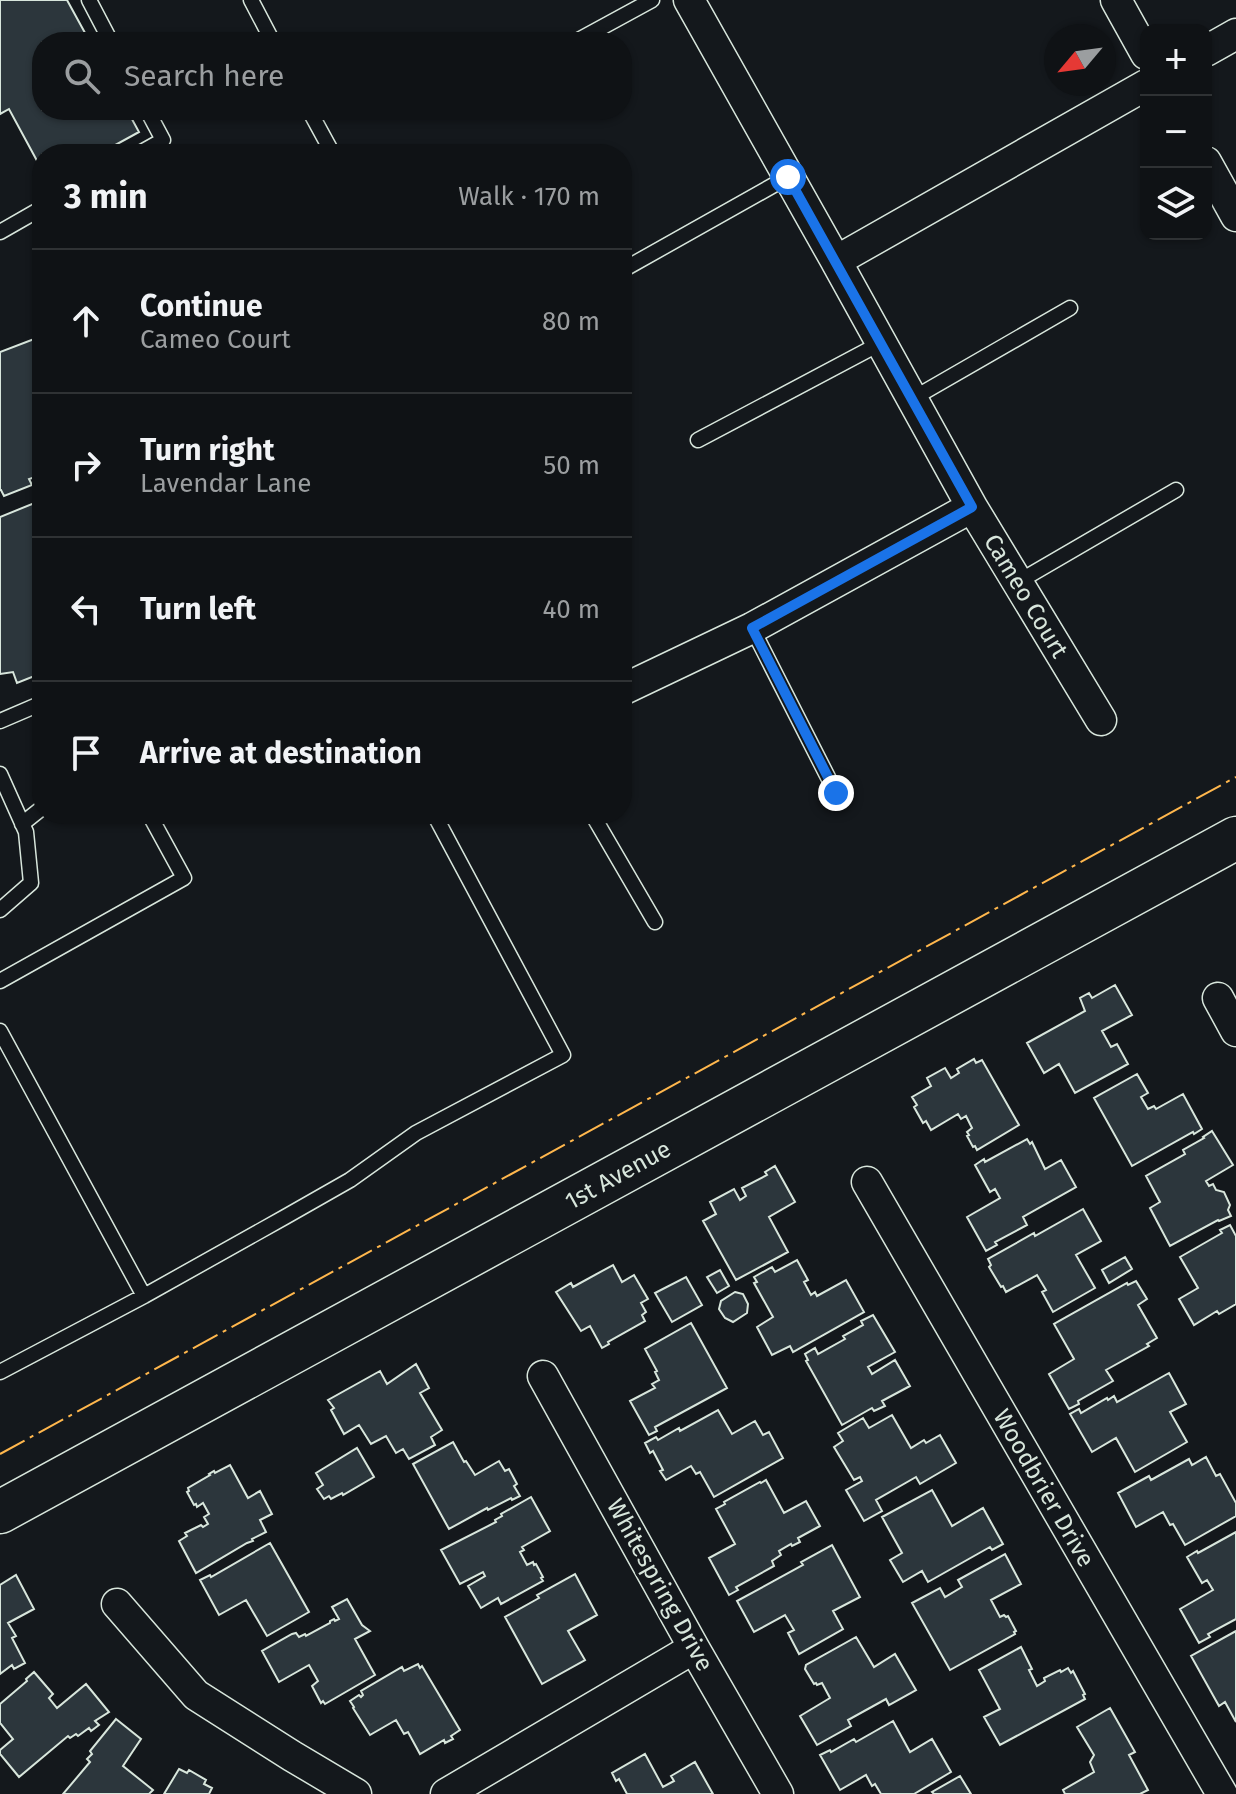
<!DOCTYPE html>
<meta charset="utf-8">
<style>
:root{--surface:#0f1215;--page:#181b1e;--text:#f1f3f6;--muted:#9b9ea0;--line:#2f3234}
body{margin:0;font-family:"Fira Sans",sans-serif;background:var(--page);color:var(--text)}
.controls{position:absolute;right:24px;top:24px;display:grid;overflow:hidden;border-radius:16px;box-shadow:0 2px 6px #0004}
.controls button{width:72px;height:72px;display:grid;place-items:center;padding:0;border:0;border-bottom:2px solid var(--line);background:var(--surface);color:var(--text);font:40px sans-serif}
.compass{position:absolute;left:1044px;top:24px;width:72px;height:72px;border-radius:50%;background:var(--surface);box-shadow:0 2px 6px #0004;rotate:241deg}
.stop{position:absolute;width:24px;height:24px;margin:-18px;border:6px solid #1a73e8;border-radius:50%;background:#fff}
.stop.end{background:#1a73e8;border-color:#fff;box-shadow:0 2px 8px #0008}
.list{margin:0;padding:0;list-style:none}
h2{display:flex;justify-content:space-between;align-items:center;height:104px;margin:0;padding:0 32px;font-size:34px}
h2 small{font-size:26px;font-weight:400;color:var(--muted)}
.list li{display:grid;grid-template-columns:52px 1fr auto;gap:24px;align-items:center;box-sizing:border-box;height:144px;padding:0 32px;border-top:2px solid var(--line)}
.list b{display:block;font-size:30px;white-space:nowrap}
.list p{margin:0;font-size:26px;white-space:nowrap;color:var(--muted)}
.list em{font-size:26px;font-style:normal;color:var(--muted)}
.icon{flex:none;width:44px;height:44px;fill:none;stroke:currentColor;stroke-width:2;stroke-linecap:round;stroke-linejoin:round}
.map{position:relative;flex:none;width:1236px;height:1794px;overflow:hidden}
.search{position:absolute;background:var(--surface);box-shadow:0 2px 6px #0004;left:32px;top:32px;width:600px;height:88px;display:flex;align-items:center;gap:20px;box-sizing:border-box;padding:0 28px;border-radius:32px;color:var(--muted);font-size:30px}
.panel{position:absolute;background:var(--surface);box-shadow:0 2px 6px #0004;left:32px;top:144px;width:600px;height:680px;border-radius:32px}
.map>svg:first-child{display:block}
.building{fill:#2c363c;stroke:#d8e6dc;stroke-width:2}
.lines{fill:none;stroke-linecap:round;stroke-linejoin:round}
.service-casing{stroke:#d8e6dc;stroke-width:17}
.minor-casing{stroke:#d8e6dc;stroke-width:33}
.secondary-casing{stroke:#d8e6dc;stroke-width:45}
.service{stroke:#14181c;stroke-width:14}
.minor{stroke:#14181c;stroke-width:30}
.secondary{stroke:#14181c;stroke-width:42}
.power{stroke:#ffb74d;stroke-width:2;stroke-dasharray:28 6 4 6;stroke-linecap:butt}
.route{stroke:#1a73e8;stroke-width:10}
.labels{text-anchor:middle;stroke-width:6;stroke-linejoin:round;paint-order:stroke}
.street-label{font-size:24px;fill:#d8e6dc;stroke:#14181c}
</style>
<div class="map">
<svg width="1236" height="1794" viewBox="0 0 1236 1794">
<rect width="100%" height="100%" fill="#14181c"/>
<path class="building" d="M0,0H67L90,42H42V110H127L139,132L99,154H42V170L9,109L0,114Z
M42,336V479L36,481L35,477L29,479L32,485L4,496L1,490H0V352Z
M42,500V673L17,683L13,672L0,674V517Z
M1115,985L1132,1015L1102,1031L1111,1047L1117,1044L1128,1064L1075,1093L1059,1064L1044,1073L1027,1043L1085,1011L1080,998L1089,993L1092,998Z
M974,1059L976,1063L982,1060L1019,1125L977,1150L975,1146L973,1147L967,1136L969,1135L967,1132L972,1128L966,1116L961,1119L958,1114L931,1130L926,1121L923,1123L914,1107L917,1105L912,1097L931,1086L927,1078L945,1068L951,1078L959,1073L957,1069Z
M1137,1074L1148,1093L1141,1097L1148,1109L1154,1106L1156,1109L1183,1094L1202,1129L1194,1134L1193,1132L1132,1166L1094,1098Z
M1212,1131L1233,1165L1206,1181L1209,1186L1213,1184L1216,1190L1224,1192L1230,1205L1228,1210L1231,1216L1219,1221L1218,1220L1170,1246L1150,1208L1160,1202L1146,1176L1185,1154L1183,1150L1204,1138L1203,1137Z
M1027,1139L1030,1144L1032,1142L1045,1169L1061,1160L1076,1187L1023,1217L1027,1225L995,1242L997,1245L986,1251L967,1217L1000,1198L995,1189L990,1192L975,1165L984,1159L985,1162Z
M775,1166L795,1202L769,1217L788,1252L736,1280L703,1221L716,1214L710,1202L734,1189L740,1200L746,1196L742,1188L767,1175L765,1172Z
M1083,1209L1101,1241L1076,1255L1095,1288L1053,1312L1042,1292L1046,1290L1037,1275L1006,1292L1003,1286L1001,1287L989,1267L991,1265L988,1259L1034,1233L1035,1236Z
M1230,1225L1236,1236V1304L1219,1314L1217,1311L1194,1325L1179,1299L1198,1288L1180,1257L1222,1233L1220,1230Z
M1125,1257L1132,1269L1109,1283L1102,1270Z
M797,1260L808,1280L804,1282L811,1295L815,1292L817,1296L846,1280L864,1312L793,1352L790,1346L772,1355L757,1327L773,1317L754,1283L757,1282L754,1277L772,1267L775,1272Z
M613,1265L622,1282L634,1275L648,1299L641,1303L646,1312L642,1315L645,1321L608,1342L609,1344L602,1348L590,1326L581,1331L556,1292L571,1283L573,1287Z
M720,1270L729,1286L717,1293L707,1277Z
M686,1277L702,1305L672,1322L655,1293Z
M1136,1281L1147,1299L1138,1305L1157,1338L1147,1344L1149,1346L1106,1370L1113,1381L1078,1401L1079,1404L1069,1409L1049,1374L1074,1359L1054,1324L1127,1283L1128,1285Z
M735,1292L743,1294L748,1304L747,1313L733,1322L725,1318L719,1309L721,1301Z
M873,1315L895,1352L868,1367L872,1374L895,1360L910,1386L882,1401L885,1406L874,1411L872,1408L842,1425L806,1361L808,1360L805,1354L815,1348L818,1354L845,1339L843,1336L863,1325L861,1321Z
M691,1323L727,1388L655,1427L657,1431L649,1435L630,1401L655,1388L652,1384L659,1380L655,1372L657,1371L645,1349Z
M416,1364L429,1388L420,1393L442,1430L431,1437L435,1445L409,1459L403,1449L396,1453L386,1436L371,1444L359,1425L344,1434L331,1410L334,1408L328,1400L380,1371L387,1384Z
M1169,1373L1186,1404L1170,1412L1187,1442L1135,1472L1116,1438L1092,1452L1070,1414L1079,1409L1081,1413L1107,1398L1108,1400L1114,1396L1117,1402Z
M718,1410L732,1434L755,1421L763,1435L769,1432L783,1458L714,1497L700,1472L696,1474L691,1466L666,1480L660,1471L663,1470L653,1451L650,1453L645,1443L656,1437L658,1440L679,1428L680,1431Z
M892,1415L911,1448L924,1440L926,1443L940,1435L956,1463L920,1484L916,1477L876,1500L882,1511L864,1521L846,1490L862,1481L860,1477L854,1480L834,1447L843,1441L838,1433L863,1418L869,1428Z
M453,1442L464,1462L466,1461L475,1475L499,1461L505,1471L509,1469L517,1484L514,1486L520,1496L512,1500L511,1498L488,1510L487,1508L449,1529L413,1464Z
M357,1448L374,1477L343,1495L342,1493L331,1499L329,1496L324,1499L317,1489L323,1485L316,1473Z
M1206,1457L1216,1476L1220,1474L1236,1503V1516L1185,1545L1173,1524L1170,1525L1163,1512L1136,1527L1118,1493L1149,1476L1151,1480L1189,1459L1192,1465Z
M230,1465L248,1498L260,1491L272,1514L260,1520L266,1532L252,1539L253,1541L247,1543L196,1573L179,1541L187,1536L185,1533L201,1525L203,1527L208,1524L204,1517L209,1514L203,1503L197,1507L196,1504L194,1505L187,1492L189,1491L188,1488L210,1475L209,1474L214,1471L215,1473Z
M766,1480L784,1513L806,1501L820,1526L798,1538L800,1542L792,1546L791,1544L779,1551L781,1555L772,1561L774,1566L736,1587L738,1590L729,1595L709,1558L735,1544L716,1509L725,1504L724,1502L760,1482L761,1483Z
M932,1490L952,1526L983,1508L1003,1544L992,1550L990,1547L928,1582L922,1571L903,1582L890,1560L902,1553L882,1517Z
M531,1497L550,1531L522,1547L524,1550L520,1552L527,1565L533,1562L534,1565L536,1564L543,1577L541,1578L543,1581L501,1604L498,1598L481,1608L468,1586L485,1576L483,1572L460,1584L441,1550L496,1522L495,1520L502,1516L501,1514Z
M1236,1532V1619L1208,1634L1210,1637L1199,1643L1180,1609L1213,1590L1207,1580L1202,1583L1187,1557L1197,1551L1198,1553Z
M270,1543L309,1612L267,1636L246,1600L219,1615L200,1580L210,1575L211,1577Z
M832,1545L860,1597L833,1611L843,1629L799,1654L788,1633L794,1630L785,1615L754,1632L737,1601L803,1565L801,1562Z
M1005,1554L1021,1584L991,1600L1000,1617L1004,1615L1006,1617L1008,1616L1016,1631L1014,1632L1015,1634L950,1670L912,1603L940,1588L945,1597L962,1587L958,1580Z
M575,1574L597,1615L568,1631L585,1660L542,1684L505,1617L539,1598L537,1595Z
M16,1575L34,1609L8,1623L16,1636L12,1638L25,1663L14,1669L12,1665L0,1674V1585Z
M347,1599L362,1625L370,1631L355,1639L375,1675L325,1704L323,1701L321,1703L312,1686L318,1681L309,1665L279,1682L262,1651L292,1634L296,1633L299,1637L305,1634L306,1636L330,1623V1621L334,1619L335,1621L339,1619L332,1607Z
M1236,1631V1722L1225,1702L1219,1706L1191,1656Z
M856,1637L874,1667L895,1654L916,1690L889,1705L886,1699L848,1720L851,1726L817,1745L800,1716L830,1698L822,1683L817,1685L816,1683L814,1684L805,1669L806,1665Z
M1021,1647L1032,1669L1029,1670L1037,1686L1045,1681L1044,1678L1060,1670L1061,1672L1068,1668L1071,1673L1073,1671L1085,1694L1083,1695L1085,1699L1000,1745L984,1717L1000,1709L979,1670Z
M418,1664L420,1668L422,1666L460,1730L451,1736L453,1739L445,1743L444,1740L420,1754L408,1732L404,1734L396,1720L370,1735L353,1708L354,1707L350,1701L359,1695L361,1697L363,1695L361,1691L402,1667L404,1671Z
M34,1672L53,1694L49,1698L57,1708L86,1684L109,1712L95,1721L99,1725L91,1731L89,1728L78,1736L76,1734L70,1738L68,1736L19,1777L0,1754V1750L13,1739L0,1723V1704L27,1681L26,1679Z
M1110,1708L1135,1752L1129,1755L1148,1790L1140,1794H1065L1063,1790L1094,1772L1090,1762L1094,1755L1077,1727Z
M116,1719L141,1739L123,1766L153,1790L149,1794H63L90,1762L87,1759L92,1754L90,1751Z
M893,1721L910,1752L932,1739L951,1772L914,1794H881L875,1784L872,1786L866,1775L840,1790L820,1755L830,1750L831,1752L854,1739L856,1742Z
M645,1754L663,1787L674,1781L671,1776L695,1762L713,1794H627L619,1779L616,1781L612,1773Z
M179,1769L187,1773L189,1770L206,1780L204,1784L212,1788L209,1794H164Z
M960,1776L971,1794H934L932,1792Z"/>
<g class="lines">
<g class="service-casing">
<path id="service" d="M89,0L111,42
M251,0L273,42
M575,42L652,0
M309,110L333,154
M138,154L163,140L147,110
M0,232L42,208
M628,267L788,177
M912,399L1070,308
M698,440L881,343
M1018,582L1176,490
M752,628L836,793
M0,721L42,703
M0,774L26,832L31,883L0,910
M592,814L655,922
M22,824L42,808
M0,981L184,878L149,814
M0,1031L144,1296
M0,1372L144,1296L285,1217L350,1180L416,1133L563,1055L434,814"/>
</g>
<g class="minor-casing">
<path id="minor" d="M689,0L836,261
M1116,0L1146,54
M1206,51L1236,34
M1206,162L1236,216
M622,690L752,628L972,507
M1101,720L972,507L836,261L1146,85
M1218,998L1236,1031
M867,1182L1222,1794
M543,1376L694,1648L778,1794
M117,1604L196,1695L292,1756L356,1794
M446,1794L694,1648"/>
</g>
<g class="secondary-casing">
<path id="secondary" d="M0,1512L1236,838"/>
</g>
<use href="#service" class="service"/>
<use href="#minor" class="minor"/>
<use href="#secondary" class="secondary"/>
<path class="power" d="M0,1454L1236,777"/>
</g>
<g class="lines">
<path class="route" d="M788,177L972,507L752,628L836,793"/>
</g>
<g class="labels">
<g class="street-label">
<text transform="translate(1026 596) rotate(59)" y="8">Cameo Court</text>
<text transform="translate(618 1175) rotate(-29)" y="8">1st Avenue</text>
<text transform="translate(1044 1488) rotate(60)" y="8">Woodbrier Drive</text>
<text transform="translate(660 1585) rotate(61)" y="8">Whitespring Drive</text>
</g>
</g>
</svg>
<div class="controls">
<button>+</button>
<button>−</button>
<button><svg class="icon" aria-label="layers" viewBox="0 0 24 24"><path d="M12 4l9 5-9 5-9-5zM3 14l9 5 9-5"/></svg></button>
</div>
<svg class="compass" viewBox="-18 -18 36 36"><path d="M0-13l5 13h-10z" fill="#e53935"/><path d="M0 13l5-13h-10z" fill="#9b9ea0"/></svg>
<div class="stop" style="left:788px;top:177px"></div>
<div class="stop end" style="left:836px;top:793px"></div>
<div class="search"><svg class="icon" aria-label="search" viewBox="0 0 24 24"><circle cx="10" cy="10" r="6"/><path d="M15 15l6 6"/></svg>Search here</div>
<section class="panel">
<h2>3 min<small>Walk · 170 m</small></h2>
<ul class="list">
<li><svg class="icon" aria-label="ahead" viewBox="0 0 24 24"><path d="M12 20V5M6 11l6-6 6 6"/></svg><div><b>Continue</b><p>Cameo Court</p></div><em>80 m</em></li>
<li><svg class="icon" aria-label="right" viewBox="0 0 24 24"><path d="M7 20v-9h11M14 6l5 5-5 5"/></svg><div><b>Turn right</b><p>Lavendar Lane</p></div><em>50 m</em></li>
<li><svg class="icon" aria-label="left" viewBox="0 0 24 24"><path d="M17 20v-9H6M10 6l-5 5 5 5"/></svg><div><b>Turn left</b></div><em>40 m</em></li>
<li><svg class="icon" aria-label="arrive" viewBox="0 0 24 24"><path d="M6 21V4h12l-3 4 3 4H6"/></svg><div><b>Arrive at destination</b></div></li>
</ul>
</section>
</div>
